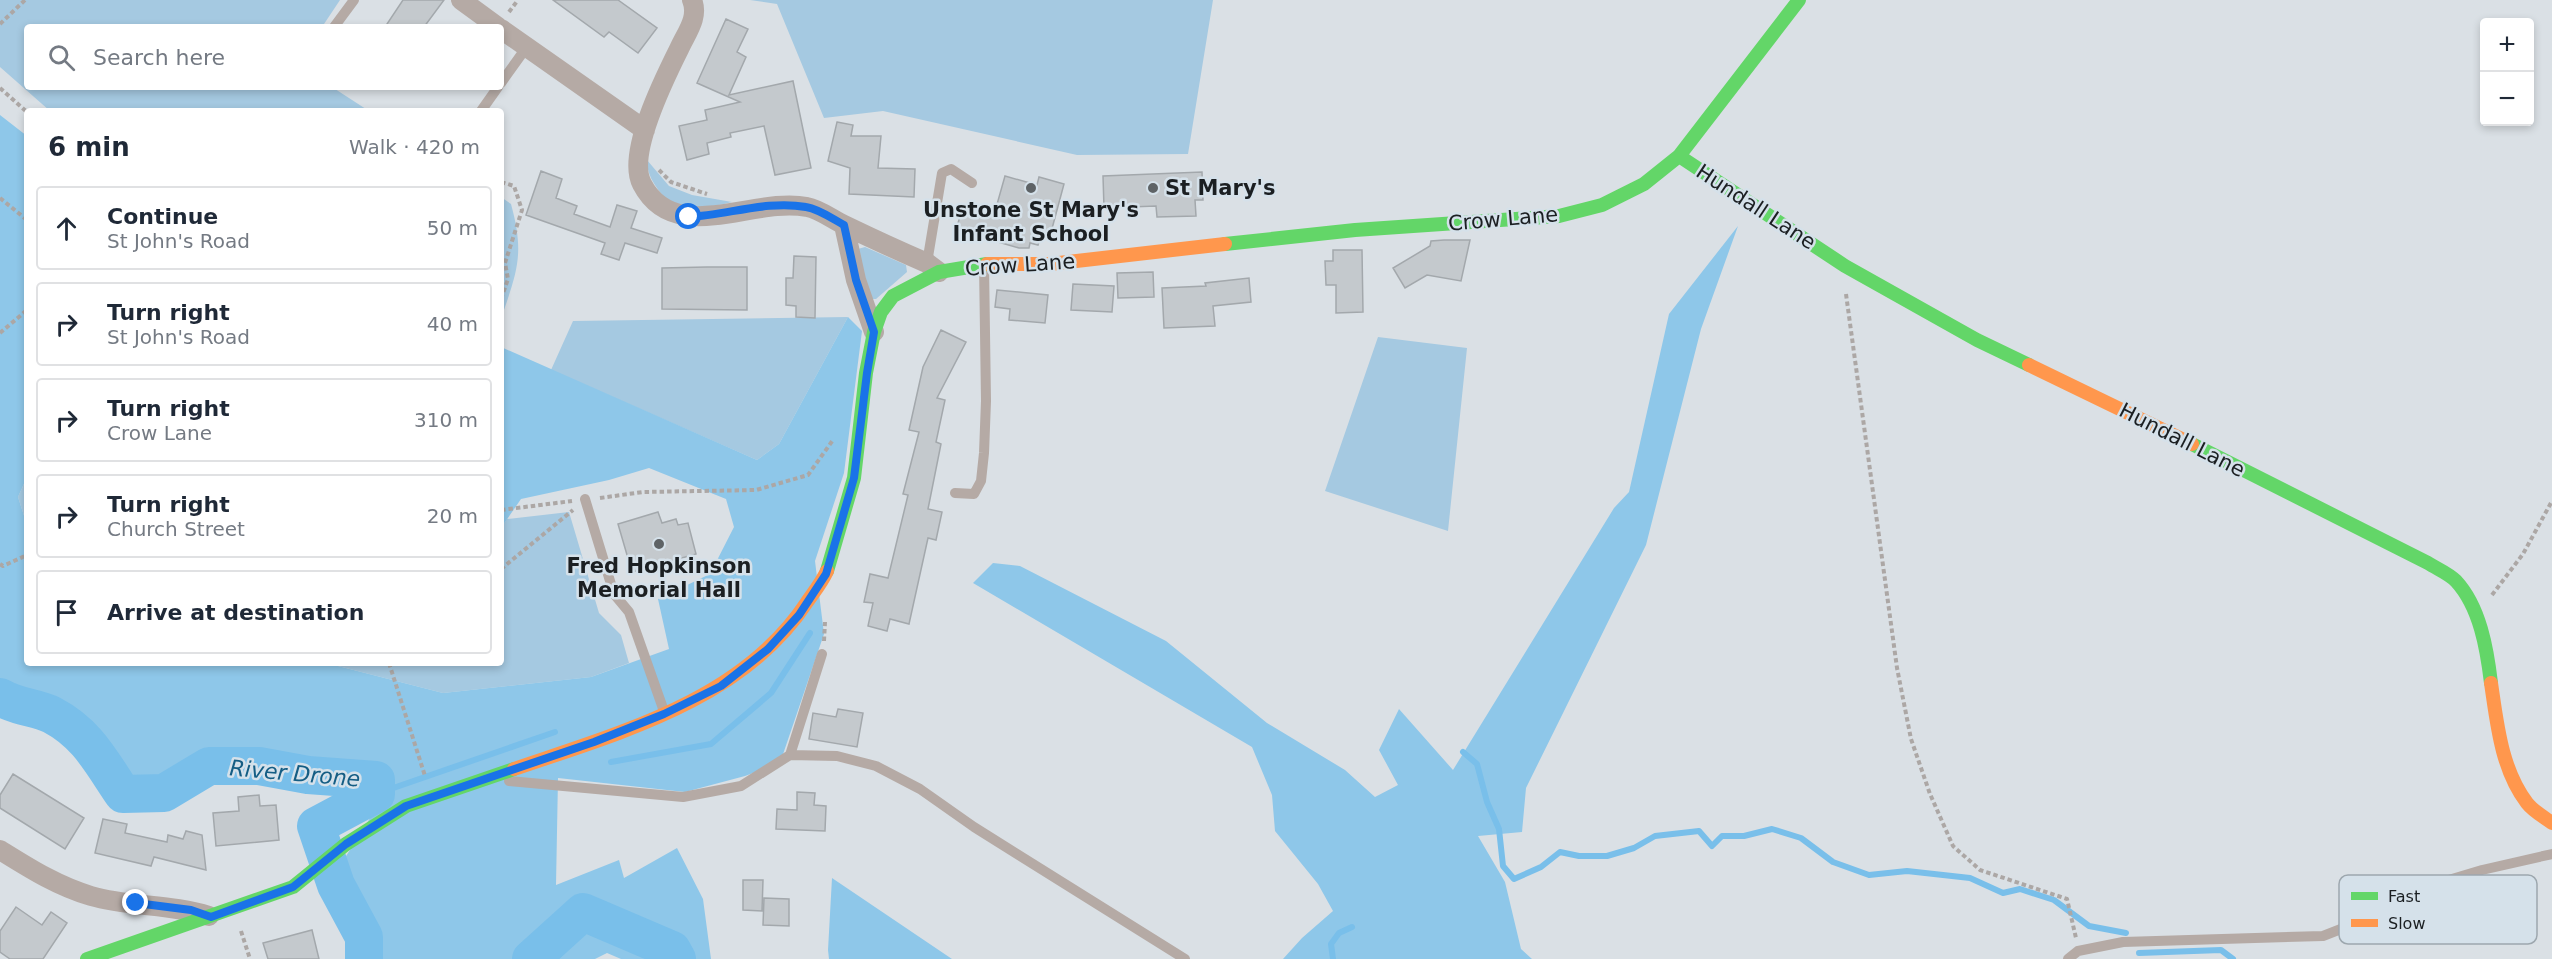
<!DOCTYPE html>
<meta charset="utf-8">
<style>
:root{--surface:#fff;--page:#f6f6f7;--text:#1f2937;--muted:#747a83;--line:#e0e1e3}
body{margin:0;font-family:"DejaVu Sans",sans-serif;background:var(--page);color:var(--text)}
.controls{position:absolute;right:18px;top:18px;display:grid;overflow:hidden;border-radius:6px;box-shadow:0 3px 9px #0003}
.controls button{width:54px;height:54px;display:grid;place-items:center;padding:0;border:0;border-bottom:2px solid var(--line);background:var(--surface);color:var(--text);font:30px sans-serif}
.stop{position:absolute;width:18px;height:18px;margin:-14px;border:4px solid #1a73e8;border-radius:50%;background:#fff}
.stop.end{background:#1a73e8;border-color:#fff;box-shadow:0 2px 6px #0008}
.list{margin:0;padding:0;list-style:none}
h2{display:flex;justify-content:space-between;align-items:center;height:78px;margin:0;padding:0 24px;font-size:26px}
h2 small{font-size:20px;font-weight:400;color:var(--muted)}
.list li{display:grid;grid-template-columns:39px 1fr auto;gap:18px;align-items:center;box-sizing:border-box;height:84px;margin:0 12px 12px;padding:0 12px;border:2px solid var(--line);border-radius:6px}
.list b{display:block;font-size:22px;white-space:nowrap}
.list p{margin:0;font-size:20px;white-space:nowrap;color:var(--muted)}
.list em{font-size:20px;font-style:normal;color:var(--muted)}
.icon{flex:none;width:33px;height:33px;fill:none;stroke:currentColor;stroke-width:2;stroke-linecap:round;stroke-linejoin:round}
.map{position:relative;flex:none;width:2552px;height:959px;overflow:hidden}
.search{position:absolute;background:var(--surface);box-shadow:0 3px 9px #0003;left:24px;top:24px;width:480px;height:66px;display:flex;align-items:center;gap:15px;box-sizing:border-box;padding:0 21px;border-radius:6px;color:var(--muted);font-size:22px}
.panel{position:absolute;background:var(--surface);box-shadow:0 3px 9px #0003;left:24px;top:108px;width:480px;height:558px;border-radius:6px}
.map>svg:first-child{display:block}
.green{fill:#a5c9e1}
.forest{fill:#8ec7e9}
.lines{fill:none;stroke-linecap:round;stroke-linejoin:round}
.stream{stroke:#79bfea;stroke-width:6}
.river{stroke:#79bfea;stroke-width:38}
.building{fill:#c4c9cd;stroke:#a3a8ac;stroke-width:1.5}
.path{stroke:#aca7a5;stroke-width:4;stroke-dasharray:4.5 3;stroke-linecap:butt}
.lane{stroke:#b5aaa5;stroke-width:10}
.street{stroke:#b5aaa5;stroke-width:20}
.fast{stroke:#63d668;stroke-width:14}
.slow{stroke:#ff974d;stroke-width:14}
.route{stroke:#1a73e8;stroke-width:8}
.poi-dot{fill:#5e6366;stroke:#d5e1ea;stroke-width:2}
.labels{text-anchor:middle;stroke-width:5;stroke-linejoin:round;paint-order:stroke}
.poi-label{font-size:21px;font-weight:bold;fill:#1b1f22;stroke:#d5e1ea}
.street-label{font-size:21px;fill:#1b1f22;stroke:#d5e1ea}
.water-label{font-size:22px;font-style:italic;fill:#145d84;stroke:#d5e1ea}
.key{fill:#d5e1ea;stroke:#9da7ae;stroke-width:1.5}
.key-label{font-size:16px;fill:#1b1f22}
</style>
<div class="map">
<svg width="2552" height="959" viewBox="0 0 2552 959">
<rect width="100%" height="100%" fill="#dae0e5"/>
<path class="green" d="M0,0H340L322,27H27V87H332L369,111H50L0,67Z
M750,0H1213L1188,154L1077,155L883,111L824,118L777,4Z
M647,160L669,186L692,195L732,202C711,208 692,208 670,205C659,190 647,179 647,160Z
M501,197L511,204C525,255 517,271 501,319Z
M865,247L906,265L907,272L876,299H868L858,249Z
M848,317L779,444L757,460L551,370L573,321Z
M1378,337L1467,348L1448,531L1325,491Z
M27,477V525L18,497Z
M569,512L599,613L621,635L629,663L591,677L443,693L338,666L275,663H501V528L507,519Z"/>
<path class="forest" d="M0,115L27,136V477L18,497L27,525V663H275L338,666L443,693L591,677L669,649L658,599L710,574L734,527L726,499L649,468L609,480L521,499L501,528V347L757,460L779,444L848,317L862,331L844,473L815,561L824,634L780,763L745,776L685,792L558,778L556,885L619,860L624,878L677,848L703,899L711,959H621L607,953L595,959H349L336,872L384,796L379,777L261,763L209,762L162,789L134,795L87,733L53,710L16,702L0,693Z
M1738,226L1701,329L1646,545L1526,788L1522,832L1478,836L1505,882L1521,949L1532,959H1283L1302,938L1333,911L1318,884L1275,831L1272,795L1252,747L973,583L993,563L1020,566L1166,641L1267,723L1345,770L1375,797L1398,785L1379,750L1399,709L1453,770L1614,508L1629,492L1669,314Z
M832,878L952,959H829L828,950Z"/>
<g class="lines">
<path class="stream" d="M1463,752L1477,764L1487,802L1499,829L1503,866L1514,879L1541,867L1560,852L1579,856H1607L1634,848L1655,836L1699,831L1712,846L1722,836H1744L1772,829L1801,838L1833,862L1869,875L1907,871L1970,878L2003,893L2020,889L2054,900L2089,926L2126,933
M611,762L711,744L771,693L810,633
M376,794L555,732
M2139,953L2221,950L2233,959
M1333,959L1331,944L1339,933L1352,927"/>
<path class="river" d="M0,697C19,708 36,707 52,715C88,734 101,762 123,794L164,793L209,766H259L308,775L376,780V794L316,826L336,885L364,937V959
M531,959L583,912L672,950L677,959"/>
</g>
<path class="building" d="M403,0H444L424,27H385Z
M553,0H618L657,28L638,53L609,32L604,37Z
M726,19L748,29L737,52L746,57L729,95L793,81L811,168L775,175L764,126L730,133L731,137L707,143L709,154L687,160L679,126L707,120L705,110L740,102L697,83Z
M837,122L853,125L851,136H881L878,168L915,169L914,197L849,194L850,168L828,161Z
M541,171L562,179L556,198L577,206L574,214L610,227L617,205L637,211L631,228L662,238L657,253L625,243L619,260L601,254L605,243L526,215Z
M1202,172L1203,200H1195L1196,216L1157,217L1156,206L1104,208L1103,176Z
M1005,176L1037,185L1039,177L1064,184L1050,236L1041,234L1038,245L1030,243L1029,248H1019L956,230L961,213L977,217L979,212L994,215Z
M1444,240H1470L1461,281L1427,275L1405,288L1393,268L1430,246L1431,241Z
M1333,250H1362L1363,312L1336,313V285H1326L1325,261H1333Z
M794,256L816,257L815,318L796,317V306L786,305V278H793Z
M707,267H747V310L662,309V268Z
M1153,272L1154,297L1118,298L1117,273Z
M1249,278L1251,302L1213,306L1215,326L1164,328L1162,288L1206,286L1205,283Z
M1073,284L1114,286L1112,312L1071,310Z
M997,290L1048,295L1045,323L1009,320L1010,309L995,307Z
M941,330L966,342L937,398L945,400L936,442L941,444L928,509L942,512L936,540L928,538L909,624L890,619L887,631L868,626L873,603L864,602L870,574L888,578L908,495L903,494L919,432L909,430L923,367Z
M658,512L662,523L676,519L678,525L688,523L696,554L632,572L618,524Z
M838,709L863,713L857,747L809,739L813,713L836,717Z
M13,774L84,818L65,849L0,808V795Z
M797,792L815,793L814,805L826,806L825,831L776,829L777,809L797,810Z
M259,795L260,806L276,805L279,840L216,846L213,813L239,811L238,797Z
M103,819L127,824L125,833L167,842L168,835L183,839L186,831L202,835L206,870L154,857L151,866L95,853Z
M743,880H763L762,911L743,910Z
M764,898L789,899V926L763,925Z
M16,907L42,925L51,912L67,923L43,959H10L0,952V931Z
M312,930L319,959H268L263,943Z"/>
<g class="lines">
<path class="path" d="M509,12L518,0
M0,24L25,0
M0,88L27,112
M659,170L671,182L707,194
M501,182L514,186L522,210L505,263L508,279L501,299
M0,198L27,220
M1846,294L1897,668L1911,739L1930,794L1953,846L1980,870L2067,899L2076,938
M0,333L27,310
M600,498L643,492L756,490L808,475L833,440
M501,510L572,501
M0,564L3,566L27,555
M501,569L573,510
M2492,595L2523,554L2552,501
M824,641L825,622
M389,663L425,776
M241,931L250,959"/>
<path class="lane" d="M334,27L354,0
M501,83L526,48
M481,111L498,87
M927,263L942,173L951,169L972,183
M955,493L974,494L981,481L984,453L986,401L984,264
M585,499L614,594L629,612L665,714
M790,755L822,654
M509,781L683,797L741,786L790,755L837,756L876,766L920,789L974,827L1185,959
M2068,959L2078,951L2123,942L2323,936L2369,918L2432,885L2482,870L2552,854"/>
<path class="street" d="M461,0L498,27
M692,0C699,17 687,32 680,47C665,77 626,154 642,184C675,247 753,196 807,207C819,209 832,219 844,225C871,238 899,251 927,263L939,272
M501,29L645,130
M844,225L856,280L874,332
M0,850C29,868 57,886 91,896C129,907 171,904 209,916"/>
<path class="fast" d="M1679,156L1845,266L1977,340L2029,365
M1225,244L1355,230L1559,216L1602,205L1644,184L1679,156L1799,0
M2192,444L2428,563C2437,569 2448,573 2456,581C2480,607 2487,649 2491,683
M827,571L854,478L866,373L874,332L881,312L893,296L939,272L987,264
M87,959L293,887L346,844L406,806L514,769"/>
<path class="slow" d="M987,264H1050L1225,244
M2029,365L2192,444
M2491,683C2497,723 2501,769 2527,803C2533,811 2544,817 2552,823
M514,769C619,733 743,700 807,602C814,592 822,582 827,571"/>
</g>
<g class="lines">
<path class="route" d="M136,903L191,910L211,917L293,887L346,844L406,806L594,742L664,714L721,686L768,649L799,615L826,574L854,478L867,373L874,332L856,280L844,225C833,219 819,209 806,207C767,200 728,215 689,217"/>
</g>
<g class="poi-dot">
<circle cx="1031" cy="188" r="6"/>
<circle cx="1153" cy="188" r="6"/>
<circle cx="659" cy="544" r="6"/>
</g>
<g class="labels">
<g class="poi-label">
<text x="1165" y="195" text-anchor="start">St Mary's</text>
<text x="1031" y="217">Unstone St Mary's<tspan x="1031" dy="24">Infant School</tspan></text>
<text x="659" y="573">Fred Hopkinson<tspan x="659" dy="24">Memorial Hall</tspan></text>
</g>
<g class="street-label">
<text transform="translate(1756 207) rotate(33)" y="7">Hundall Lane</text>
<text transform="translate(1503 219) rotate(-5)" y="7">Crow Lane</text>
<text transform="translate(1020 265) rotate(-4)" y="7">Crow Lane</text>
<text transform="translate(2182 440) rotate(27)" y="7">Hundall Lane</text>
</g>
<g class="water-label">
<text transform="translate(295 773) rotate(5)" y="8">River Drone</text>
</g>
</g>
<rect x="2339" y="875" width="198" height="69" rx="9" class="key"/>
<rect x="2351" y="892" width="27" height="8" fill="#63d668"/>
<rect x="2351" y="919" width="27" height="8" fill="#ff974d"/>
<g class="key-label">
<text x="2388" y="902">Fast</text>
<text x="2388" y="929">Slow</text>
</g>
</svg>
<div class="controls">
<button>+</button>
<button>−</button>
</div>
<div class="stop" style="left:689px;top:217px"></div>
<div class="stop end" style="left:136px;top:903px"></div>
<div class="search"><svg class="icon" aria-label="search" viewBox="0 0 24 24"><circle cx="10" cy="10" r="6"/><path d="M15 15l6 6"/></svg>Search here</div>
<section class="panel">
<h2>6 min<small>Walk · 420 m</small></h2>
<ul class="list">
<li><svg class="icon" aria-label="ahead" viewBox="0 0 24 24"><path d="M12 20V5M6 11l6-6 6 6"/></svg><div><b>Continue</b><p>St John's Road</p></div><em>50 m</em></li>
<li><svg class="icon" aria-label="right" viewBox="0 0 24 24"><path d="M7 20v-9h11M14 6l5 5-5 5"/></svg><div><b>Turn right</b><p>St John's Road</p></div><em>40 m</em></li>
<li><svg class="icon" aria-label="right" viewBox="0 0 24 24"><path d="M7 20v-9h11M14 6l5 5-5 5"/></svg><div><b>Turn right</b><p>Crow Lane</p></div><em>310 m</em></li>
<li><svg class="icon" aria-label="right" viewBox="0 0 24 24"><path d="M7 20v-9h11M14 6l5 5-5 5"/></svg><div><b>Turn right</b><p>Church Street</p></div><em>20 m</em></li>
<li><svg class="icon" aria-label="arrive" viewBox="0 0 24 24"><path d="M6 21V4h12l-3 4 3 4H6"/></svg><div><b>Arrive at destination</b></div></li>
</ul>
</section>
</div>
